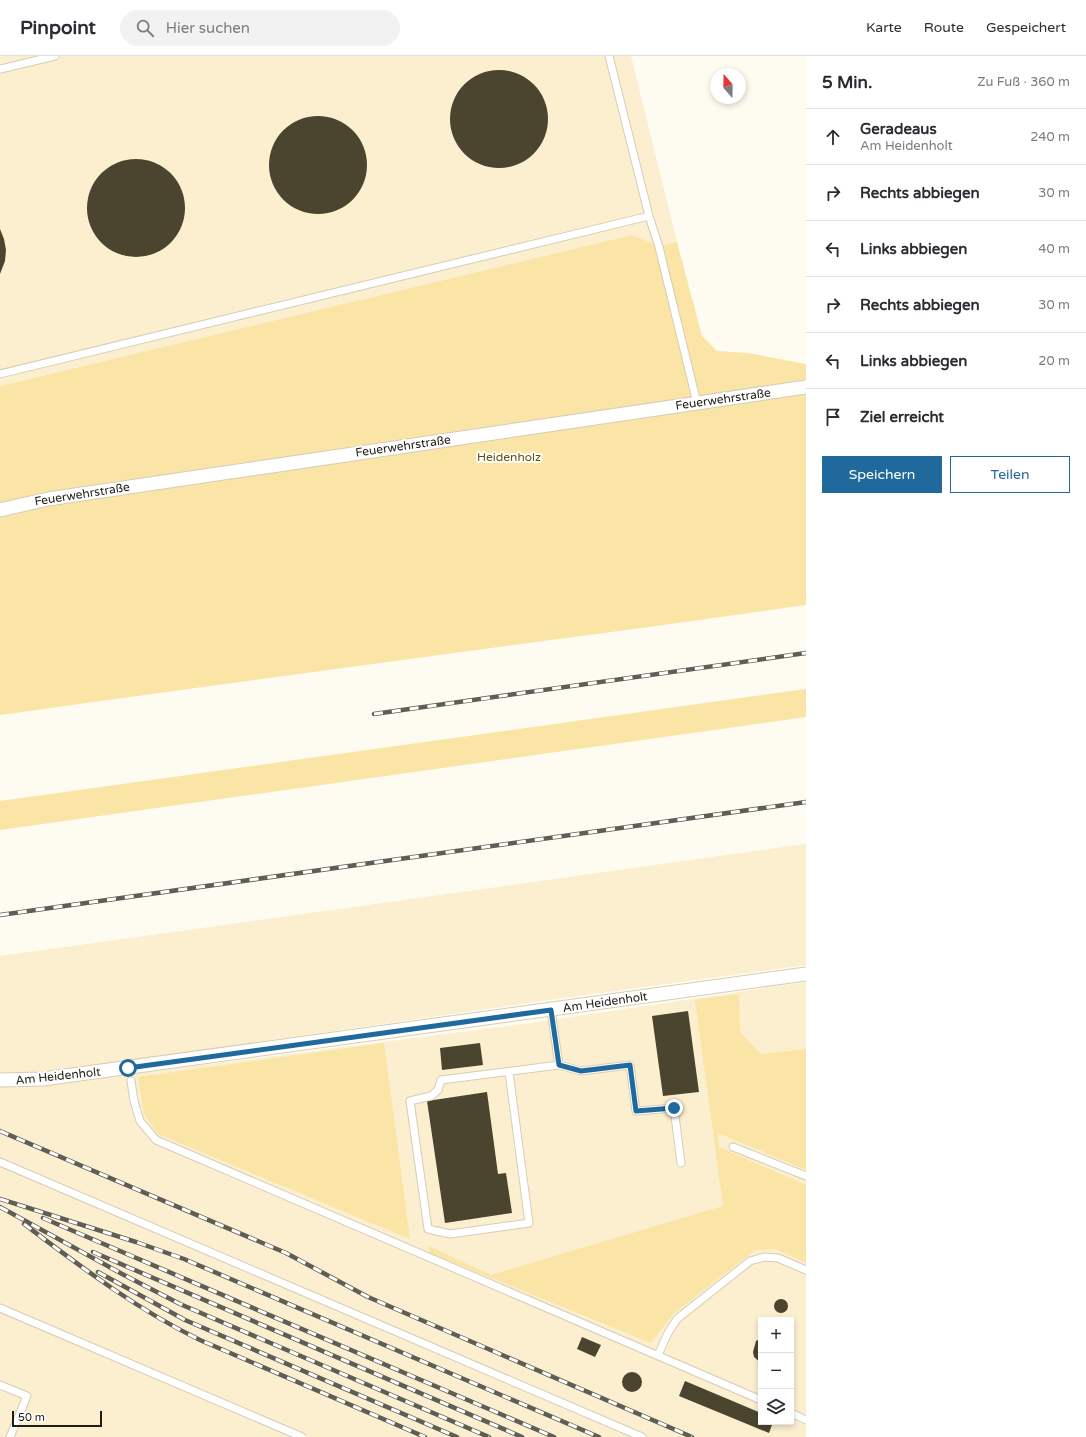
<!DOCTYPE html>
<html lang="de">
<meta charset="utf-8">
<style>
:root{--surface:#fff;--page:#f2f2f3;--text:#2b2b33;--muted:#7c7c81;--line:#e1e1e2;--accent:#1f699c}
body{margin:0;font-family:"Varela Round",sans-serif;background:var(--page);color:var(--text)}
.controls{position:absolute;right:12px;bottom:12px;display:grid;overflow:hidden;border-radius:0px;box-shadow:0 2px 6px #0003}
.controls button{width:36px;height:36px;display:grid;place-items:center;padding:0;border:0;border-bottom:1px solid var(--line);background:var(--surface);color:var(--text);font:20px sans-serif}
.compass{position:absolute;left:710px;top:12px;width:36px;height:36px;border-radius:50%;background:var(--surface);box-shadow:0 2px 6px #0003;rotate:340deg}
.scale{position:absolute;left:12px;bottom:10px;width:90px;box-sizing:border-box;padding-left:4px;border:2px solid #1f1c13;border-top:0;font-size:11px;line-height:14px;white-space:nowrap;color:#1f1c13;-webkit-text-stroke:3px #fff;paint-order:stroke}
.stop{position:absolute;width:12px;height:12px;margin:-9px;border:3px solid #1f699c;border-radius:50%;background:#fff}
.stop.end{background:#1f699c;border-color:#fff;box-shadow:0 1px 4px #0008}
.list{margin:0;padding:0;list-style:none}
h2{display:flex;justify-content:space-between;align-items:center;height:52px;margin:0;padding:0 16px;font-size:17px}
h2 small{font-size:13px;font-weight:400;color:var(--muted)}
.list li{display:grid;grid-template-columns:26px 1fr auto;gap:12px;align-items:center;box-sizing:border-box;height:56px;padding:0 16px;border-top:1px solid var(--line)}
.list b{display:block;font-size:15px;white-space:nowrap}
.list p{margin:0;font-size:13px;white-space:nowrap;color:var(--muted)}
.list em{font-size:13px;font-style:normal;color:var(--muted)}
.actions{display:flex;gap:8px;padding:12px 16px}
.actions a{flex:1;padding:9px 0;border:1px solid var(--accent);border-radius:0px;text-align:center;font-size:14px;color:var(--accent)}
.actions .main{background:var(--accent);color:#fff}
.icon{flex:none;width:22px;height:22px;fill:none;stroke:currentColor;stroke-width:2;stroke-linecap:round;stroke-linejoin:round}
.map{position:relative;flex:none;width:806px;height:1381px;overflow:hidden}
header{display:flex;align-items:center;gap:24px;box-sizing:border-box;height:56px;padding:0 20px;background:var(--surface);border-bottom:1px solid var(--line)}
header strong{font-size:19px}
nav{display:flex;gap:22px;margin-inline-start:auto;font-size:14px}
.search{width:280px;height:36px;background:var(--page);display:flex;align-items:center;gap:10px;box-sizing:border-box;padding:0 14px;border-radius:22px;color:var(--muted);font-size:15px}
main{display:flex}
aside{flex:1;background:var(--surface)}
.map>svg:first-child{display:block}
.built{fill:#fbefcf;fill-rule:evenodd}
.green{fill:#fae4a6}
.building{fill:#4b442f}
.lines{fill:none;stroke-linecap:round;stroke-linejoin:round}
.lane-casing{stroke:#d5cdb5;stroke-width:9}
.street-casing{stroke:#d5cdb5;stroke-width:15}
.lane{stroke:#fff;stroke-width:7}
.street{stroke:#fff;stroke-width:13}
.rail-casing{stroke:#605d54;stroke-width:4.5}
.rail{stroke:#fff;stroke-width:3;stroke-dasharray:9;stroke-linecap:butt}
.route{stroke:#1f699c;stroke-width:5}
.labels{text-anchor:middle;stroke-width:4;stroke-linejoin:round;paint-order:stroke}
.street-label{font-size:12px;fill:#1f1c13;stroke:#fff}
.park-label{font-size:12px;fill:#665104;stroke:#fff}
</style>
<header>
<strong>Pinpoint</strong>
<div class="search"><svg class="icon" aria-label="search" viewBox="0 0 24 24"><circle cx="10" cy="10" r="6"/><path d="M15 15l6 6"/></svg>Hier suchen</div>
<nav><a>Karte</a><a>Route</a><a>Gespeichert</a></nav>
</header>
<main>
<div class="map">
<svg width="806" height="1381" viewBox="0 0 806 1381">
<rect width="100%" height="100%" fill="#fefbf1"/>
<path class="built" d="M0,0H631L677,186L659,191L632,179L0,330Z
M806,788V909L549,944L43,1017L0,1019V900Z
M806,926V1381H0V1031L30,1030L78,1025L531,967ZM761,1264H791V1366H761Z"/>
<path class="green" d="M632,179L654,188L696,351L806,335V549C537,587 268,621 0,659V330Z
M677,186L702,280L717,295L748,297L806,308V325L697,340L661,190Z
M806,633V661L0,774V745Z
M739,938L740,976L761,998L806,993V1114L718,1077L719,1091L806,1129V1207L776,1193L755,1194L673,1258L651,1287L430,1197L429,1190L491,1219L723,1150L695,944Z
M384,987L410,1183L158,1078L144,1058L138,1021Z"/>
<path class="building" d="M450 63a49 49 0 1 1 98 0a49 49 0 1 1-98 0Z
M269 109a49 49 0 1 1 98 0a49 49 0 1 1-98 0Z
M87 152a49 49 0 1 1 98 0a49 49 0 1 1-98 0Z
M0,173L4,183L6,194L5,205L0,218Z
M688,955L699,1036L663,1040L652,960Z
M480,987L483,1009L442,1014L440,992Z
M487,1036L498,1118L506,1117L512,1157L445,1167L427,1045Z
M774 1250a7 7 0 1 1 14 0a7 7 0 1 1-14 0Z
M582,1281L601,1289L595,1301L577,1293Z
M761,1282V1307L754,1301L753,1296L756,1285Z
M622 1326a10 10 0 1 1 20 0a10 10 0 1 1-20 0Z
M685,1325L761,1357V1366H773L769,1377L679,1340Z"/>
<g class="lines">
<g class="lane-casing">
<path id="lane" d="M609,0L649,160L659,191L697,347
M0,13L55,0
M0,318L649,160
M551,954L559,1009L581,1015L630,1009L636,1055L674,1052L681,1107
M509,1016L529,1167L450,1178L428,1173L410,1045L431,1040L438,1034L441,1024L559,1009
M131,1025L134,1045L140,1065L156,1084L761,1344
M733,1091L806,1120
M0,1106L642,1381
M0,1252L302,1381
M658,1299L668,1277L677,1263L750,1205L764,1201L778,1202L806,1214
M0,1329L27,1340L10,1381
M791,1357L806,1364"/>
</g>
<g class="street-casing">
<path id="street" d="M0,454L48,443L806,331
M0,1024L43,1023L806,918"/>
</g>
<use href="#lane" class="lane"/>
<use href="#street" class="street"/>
<g class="rail-casing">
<path id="rail" d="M374,658L806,597
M0,859L806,746
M0,1075L286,1197L368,1241L692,1381
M0,1143L136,1186L184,1203L599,1381
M0,1151L124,1219L180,1248L489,1381
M43,1162L554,1381
M24,1168C80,1210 136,1253 200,1284L425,1381
M93,1196L522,1381
M98,1216L185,1264L457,1381"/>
</g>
<use href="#rail" class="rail"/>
</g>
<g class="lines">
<path class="route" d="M128,1012L551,954L559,1009L581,1015L630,1009L636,1055L674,1052"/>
</g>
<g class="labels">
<g class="street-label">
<text transform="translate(723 343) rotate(-8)" y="4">Feuerwehrstraße</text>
<text transform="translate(403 390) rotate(-8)" y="4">Feuerwehrstraße</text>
<text transform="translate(82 438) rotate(-9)" y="4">Feuerwehrstraße</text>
<text transform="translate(605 946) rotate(-8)" y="4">Am Heidenholt</text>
<text transform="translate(58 1020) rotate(-6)" y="4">Am Heidenholt</text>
</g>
<g class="park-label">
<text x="509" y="405">Heidenholz</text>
</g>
</g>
</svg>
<div class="controls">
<button>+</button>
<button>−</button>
<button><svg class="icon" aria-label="layers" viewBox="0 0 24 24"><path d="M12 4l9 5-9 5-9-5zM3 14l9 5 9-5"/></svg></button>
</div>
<svg class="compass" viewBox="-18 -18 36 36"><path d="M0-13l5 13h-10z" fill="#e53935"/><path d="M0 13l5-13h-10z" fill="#7c7c81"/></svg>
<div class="scale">50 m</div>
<div class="stop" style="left:128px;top:1012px"></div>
<div class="stop end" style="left:674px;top:1052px"></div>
</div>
<aside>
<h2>5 Min.<small>Zu Fuß · 360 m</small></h2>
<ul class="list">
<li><svg class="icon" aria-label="ahead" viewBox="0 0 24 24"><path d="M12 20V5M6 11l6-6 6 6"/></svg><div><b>Geradeaus</b><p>Am Heidenholt</p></div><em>240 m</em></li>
<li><svg class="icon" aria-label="right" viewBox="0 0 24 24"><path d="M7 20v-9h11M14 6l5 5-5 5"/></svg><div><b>Rechts abbiegen</b></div><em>30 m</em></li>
<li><svg class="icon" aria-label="left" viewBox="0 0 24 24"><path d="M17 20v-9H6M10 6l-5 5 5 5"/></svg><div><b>Links abbiegen</b></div><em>40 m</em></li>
<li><svg class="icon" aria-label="right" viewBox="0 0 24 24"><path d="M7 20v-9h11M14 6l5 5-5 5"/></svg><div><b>Rechts abbiegen</b></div><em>30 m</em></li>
<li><svg class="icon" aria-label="left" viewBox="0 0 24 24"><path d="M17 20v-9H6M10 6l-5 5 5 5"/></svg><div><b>Links abbiegen</b></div><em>20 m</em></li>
<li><svg class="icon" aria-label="arrive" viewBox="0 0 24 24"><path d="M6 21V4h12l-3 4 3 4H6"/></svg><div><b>Ziel erreicht</b></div></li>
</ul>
<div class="actions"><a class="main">Speichern</a><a>Teilen</a></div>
</aside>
</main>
